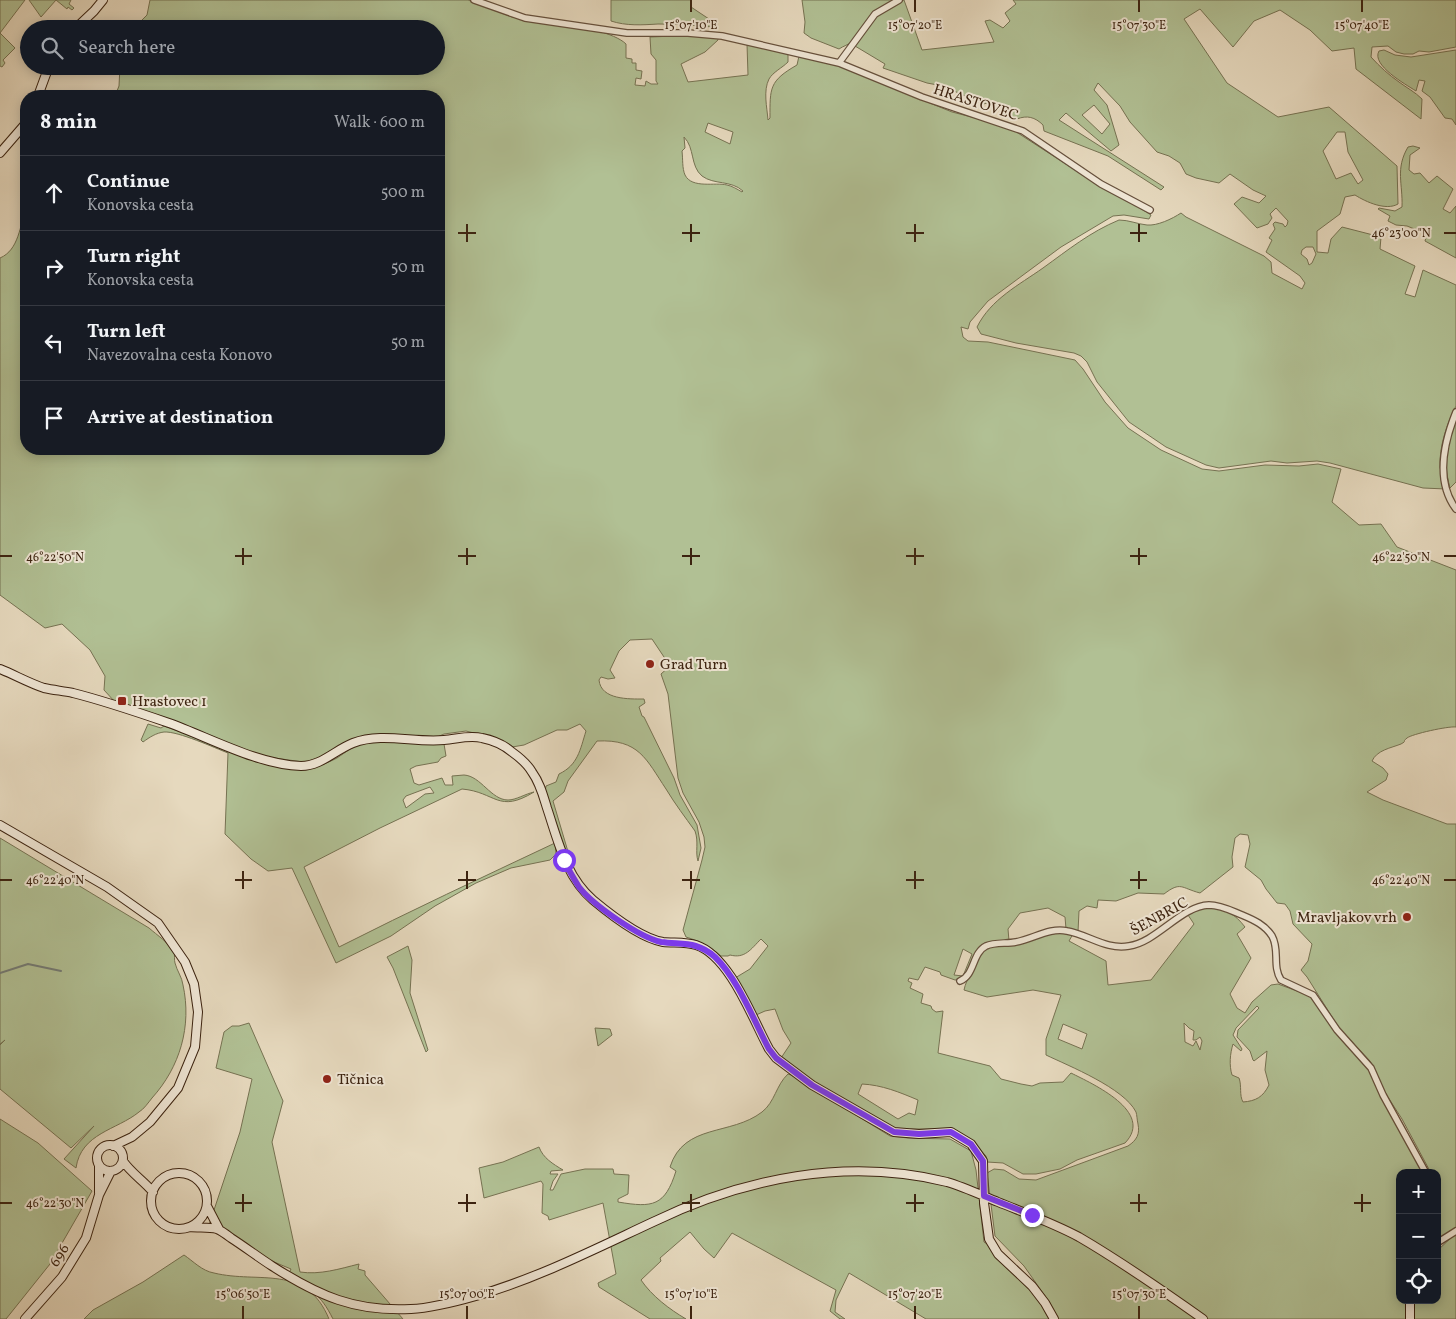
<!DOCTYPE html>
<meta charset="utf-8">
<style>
:root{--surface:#171b24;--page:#20242c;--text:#f1f3f6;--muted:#9ea1a6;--line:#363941}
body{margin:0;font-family:Vollkorn,serif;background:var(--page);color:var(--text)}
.controls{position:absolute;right:15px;bottom:15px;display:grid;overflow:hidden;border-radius:10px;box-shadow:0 2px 12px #0003}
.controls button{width:45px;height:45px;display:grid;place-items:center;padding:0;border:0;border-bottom:1px solid var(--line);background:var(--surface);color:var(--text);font:25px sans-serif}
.stop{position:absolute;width:15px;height:15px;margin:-11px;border:4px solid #7c3aed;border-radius:50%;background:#fff}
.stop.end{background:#7c3aed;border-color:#fff;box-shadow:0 1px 5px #0008}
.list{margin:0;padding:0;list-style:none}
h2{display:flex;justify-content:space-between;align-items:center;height:65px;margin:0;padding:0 20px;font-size:21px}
h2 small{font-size:16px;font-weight:400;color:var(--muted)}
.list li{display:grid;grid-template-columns:32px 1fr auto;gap:15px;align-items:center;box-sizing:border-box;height:75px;padding:0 20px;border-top:1px solid var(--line)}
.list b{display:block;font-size:19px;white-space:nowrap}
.list p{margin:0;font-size:16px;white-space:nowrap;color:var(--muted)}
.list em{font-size:16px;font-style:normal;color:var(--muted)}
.icon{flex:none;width:28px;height:28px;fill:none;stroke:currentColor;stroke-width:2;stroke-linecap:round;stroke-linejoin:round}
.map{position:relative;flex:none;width:1456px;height:1319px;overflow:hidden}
.search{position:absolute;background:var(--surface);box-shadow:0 2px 12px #0003;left:20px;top:20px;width:425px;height:55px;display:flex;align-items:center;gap:12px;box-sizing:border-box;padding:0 18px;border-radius:28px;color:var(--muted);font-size:19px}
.panel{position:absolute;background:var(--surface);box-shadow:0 2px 12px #0003;left:20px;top:90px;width:425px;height:365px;border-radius:20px}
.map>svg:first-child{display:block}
.green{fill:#b1c094;stroke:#767252;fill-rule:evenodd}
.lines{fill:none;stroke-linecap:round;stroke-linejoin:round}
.stream{stroke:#747c76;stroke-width:2}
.street-casing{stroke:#66503c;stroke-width:8}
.secondary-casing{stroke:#3c2310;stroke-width:10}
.street{stroke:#efe6d5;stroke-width:5.5}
.secondary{stroke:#efe6d5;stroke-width:8}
.route{stroke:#7c3aed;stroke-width:6}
.ticks{fill:none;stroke:#3c2310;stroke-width:2}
.poi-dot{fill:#8f2418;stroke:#efe6d5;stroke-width:2}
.labels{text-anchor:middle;stroke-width:4;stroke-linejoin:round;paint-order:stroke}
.street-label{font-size:15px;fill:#3c2310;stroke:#efe6d5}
.poi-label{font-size:15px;fill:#3c2310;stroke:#efe6d5;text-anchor:start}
.ticks-label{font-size:12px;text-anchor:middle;fill:#3c2310;stroke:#efe6d5;stroke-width:4;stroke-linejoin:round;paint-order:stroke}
</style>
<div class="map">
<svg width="1456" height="1319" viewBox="0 0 1456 1319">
<rect width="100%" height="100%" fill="#e6d9be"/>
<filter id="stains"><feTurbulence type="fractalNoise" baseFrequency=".004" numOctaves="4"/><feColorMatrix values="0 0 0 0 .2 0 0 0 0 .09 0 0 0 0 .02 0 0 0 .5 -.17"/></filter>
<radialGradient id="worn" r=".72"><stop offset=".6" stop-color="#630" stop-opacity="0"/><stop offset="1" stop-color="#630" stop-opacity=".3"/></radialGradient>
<path class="green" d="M0,0H25L0,33L15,48L3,60L5,63L2,67L0,66Z
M29,0H71L69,4L74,8L72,10L68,7L67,9L56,0L41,17Z
M150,0H468L512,17L599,31C608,34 620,38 626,44V58L632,59V63H636V70L642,71L641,79L636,78L635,85L645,86L646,81L651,84H658L656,81V60L651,54L650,37L699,35L718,37V40L705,52L681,64L688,82L748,75L747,44L788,54V62C782,68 773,72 769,79C763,91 767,107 768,120L770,118C770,88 769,81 797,65L799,56L839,66L952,112L1007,126L1106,190L1132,203L1151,215L1149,219L1124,215L1113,216L1061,247L988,301L970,322L968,329L961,327L963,337L968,341L988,342L1075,360L1083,369L1105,402L1128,428L1161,450L1202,469L1219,471L1265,465L1299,466L1318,464L1341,469L1332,502L1359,525L1381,524L1397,547L1456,570V727C1448,726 1412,734 1407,738C1401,743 1408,740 1401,744C1391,748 1377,750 1372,761L1383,768L1388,774L1386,780L1367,792L1383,800L1447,824H1456V1227L1437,1242V1173H1431L1402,1119L1382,1088L1376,1072L1370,1061L1339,1028L1307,977L1301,970L1308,961L1312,944L1293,924L1290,911L1285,904L1277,903L1266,889L1261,880L1245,867L1250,844L1248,835L1240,834L1235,838L1232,857L1233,867L1200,893C1181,888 1181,881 1164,894L1138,893L1116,901L1098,900L1097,908L1087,906L1079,911L1078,932L1066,929L1065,917L1048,908L1020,913L1008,929L1009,941L988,943L962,979L955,980L941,975L940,972L925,967L918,980L909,978L908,981L912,983L910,988L923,994L921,1003L931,1006L932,1009L936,1012L943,1011L938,1053L990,1066L1001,1079L1021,1084L1032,1086L1040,1083L1063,1082L1071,1073C1093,1084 1155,1112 1125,1143L1077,1160L1060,1169L1036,1174H1023L1003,1163L987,1162L986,1156L971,1140L954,1129H911L892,1135L792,1068L781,1058L791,1043L783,1030L775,1009L765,1011L756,1015L735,978L750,969L768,946L761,939C751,949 745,959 730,955L728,956H721C711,947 699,941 686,937L683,930L702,860L705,847L704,837L699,822L683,793L678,778L668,694L661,674L670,666L652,639L630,640L619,651L610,670L615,678L608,679L601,677L599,680C601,700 629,699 644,699L645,703L639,707L642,716L644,717L674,778L680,795L697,825L701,848L698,861C695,852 699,842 695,831C685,817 675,804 666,789C646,759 639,739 597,741L568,781L564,792L553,801L569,855L566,856L545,792L546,786L556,782L559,774C578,765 580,750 586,731L580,724L567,730H557L524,745L512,747L498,739L466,731L444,734L435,738L389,734L371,736L327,757L303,762L261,756L115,702L104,690L105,676L90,650L62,624L45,628L0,595V258C19,250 20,225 26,208V449H439V96H115L119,86L120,66H436V29H133L147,15ZM708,123L733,132L730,144L705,132ZM684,137C695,148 690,166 702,176C714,185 731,180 743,191L742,192C737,189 732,186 727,185C715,182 692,189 685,175C682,168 683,159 682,151L685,148ZM963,949L972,954L963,976L954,975ZM862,1084C882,1085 899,1092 918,1100L915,1115L909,1113L898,1119L858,1094Z
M611,0H691V7L712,21V27C694,25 676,24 658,24C642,25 626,26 611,21Z
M802,0H894C871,10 867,24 852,41C849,45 843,46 839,49L811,38L804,33L805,22Z
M904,0L922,50L994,42L985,21L990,20L1003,28L1010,21L1005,13L1016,4L1013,0H1456V47L1429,52L1419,51L1413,54H1404L1396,52L1388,46L1372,47L1371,57C1380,67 1389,75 1399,82C1407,88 1415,92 1422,99L1421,119L1356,69L1354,48L1332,51L1310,30L1280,10L1254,21L1233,47L1200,9L1184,19L1227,83L1278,117L1329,107L1397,166L1398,204C1386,211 1366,202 1355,195L1345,197L1340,214L1317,231V252L1328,253L1331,239L1342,227L1381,237L1380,249L1415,266L1405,294L1415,297L1423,270L1456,285V406C1447,423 1439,447 1440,467C1441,474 1444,482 1446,489L1423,488L1330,463L1317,461L1287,463L1271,461L1219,468L1206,465L1166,447L1129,422L1097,382L1087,362L1081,356L1074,353L1016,343L981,334L977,327C991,299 1019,285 1043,268C1068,250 1090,232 1119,220C1129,220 1137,224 1147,225C1157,226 1172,219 1181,213L1186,217L1264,256L1271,262L1272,273L1302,289L1305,283L1300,276L1266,252L1272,240L1269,238L1275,229L1273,224L1275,222L1283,224L1285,227L1287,225L1288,221L1276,208L1270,214L1272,218L1268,224L1257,228L1234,204L1242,197L1259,203L1266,196L1253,190L1230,174L1219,183L1196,178L1186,174L1180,163L1169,156L1157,152L1130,122L1120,106L1098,83L1094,90L1107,105L1119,145L1111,151L1066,113L1059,120L1164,187L1161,190L1108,156L1044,131L1043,125C1035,117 1027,115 1017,119L1005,114L1001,106L992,102L983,104L943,86L927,83L883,68L885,64L855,46C872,22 875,12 904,0ZM1094,105L1110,124L1102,134L1082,115ZM1337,132H1345L1348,152L1363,180L1358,184L1351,173L1336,179L1323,151ZM1306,247H1313L1316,254L1312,263L1309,265L1307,259L1301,254L1302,250Z
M1384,50L1395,55L1411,57L1456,50V125L1452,119L1445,118L1430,97L1422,91L1425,81L1419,80L1416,91C1405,84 1371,65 1379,51Z
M1413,146L1420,148L1410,155L1409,170L1414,174L1420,173L1429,183L1437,176L1453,189L1443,209L1450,213L1456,206V258L1425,241L1427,234L1407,226L1396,225L1388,221L1390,216L1378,209L1379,208L1395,211L1402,207C1403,184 1395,169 1408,147Z
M1456,419V482L1450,488C1442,457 1447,449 1456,419Z
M148,724L161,728L164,726L267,763C295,771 310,772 337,758C346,752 353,746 364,743C385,737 421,743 444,744L446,756L441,758L438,762L416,766L410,769L414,783L419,785L442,778L445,785H453L452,776C456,776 460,775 464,775C481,776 491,800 508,800C516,800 525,794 534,792C498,814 496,792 462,789L380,828L304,867L339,947C410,911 483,877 555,843L556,854L550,860L511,868L476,883L435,906L391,936L336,963L292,868L268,871L251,859L225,834L228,753C215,748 178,731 164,732C156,733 150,737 143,742L141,740ZM430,787L434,793L425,794L406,808L403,800L406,796Z
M0,838L149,928C157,935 169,943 174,952C175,955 174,960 175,963C177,971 182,977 183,985C192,1026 180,1067 152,1098C148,1103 144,1109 139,1112C117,1130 81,1133 76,1168L64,1159L94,1126L71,1148L0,1089V1045L5,1040L0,1044Z
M1209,907C1227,910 1234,913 1245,927L1237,934L1251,958L1230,994L1237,1008L1245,1013L1252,1002L1271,985L1278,984L1308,995L1315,1000L1365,1063L1424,1173H1400V1300H1408V1319H1057L1050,1303L1024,1266L995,1236L987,1173L994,1169L1004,1170L1019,1179L1036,1180L1128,1146C1137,1140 1140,1134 1138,1124C1137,1120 1137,1115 1136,1112C1124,1088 1069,1066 1046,1055V1039L1061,995L1033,990L987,997L964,990C966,979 977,962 983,951L986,948L1056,932L1073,934L1069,941L1106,961L1108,985L1151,980L1194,924L1188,915L1200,909ZM1257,1006L1259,1008L1238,1030L1237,1037L1250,1051L1253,1060L1254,1061L1267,1051L1265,1070L1269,1085C1263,1097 1256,1101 1243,1102C1239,1095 1242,1086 1239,1078L1232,1075C1229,1065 1230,1054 1233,1044L1241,1051L1242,1049L1233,1035L1236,1028ZM1184,1023L1189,1028L1194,1031L1193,1040H1196L1200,1037L1202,1041L1200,1050L1196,1041L1193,1046L1185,1042ZM1063,1024L1087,1034L1082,1049L1058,1039Z
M408,946L412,960L410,993L428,1050L426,1052L393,968L387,957Z
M249,1023L283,1101L272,1142L300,1272C320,1275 339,1269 359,1264L358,1269L365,1271V1275L403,1319H333C320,1293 311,1290 287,1277L291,1269L240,1248L208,1228L240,1132L252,1079L216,1068L224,1032L232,1026H239Z
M595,1028L610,1029L612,1035L598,1046Z
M788,1074L791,1075L890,1136L908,1138L950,1139L971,1151L976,1170L984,1242L1008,1257L1052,1319H926L849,1273L836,1300L835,1312L845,1319H840L830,1311L836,1290L732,1233L714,1258L704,1249L690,1232L660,1258L661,1261L641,1280C652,1296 669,1309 686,1319H650L599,1287L598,1283L616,1274L603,1203L549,1220L548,1216L542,1213L543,1184L541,1181L484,1198L479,1168L503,1162L539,1147C543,1158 553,1164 563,1170L551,1171L550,1174H558L553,1181L550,1190H553L561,1174L585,1169H613L614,1174L629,1175L628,1194L618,1199V1202C653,1208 665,1206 676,1171L670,1167C684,1123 731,1136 762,1112C775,1102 776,1085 788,1074Z
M0,1119L38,1143L92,1191L50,1264L6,1319H0Z
M1456,1233V1319H1412L1413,1300H1437V1251Z
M184,1255C193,1261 202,1271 214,1273C259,1284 306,1263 329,1319H84L93,1310L143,1282Z"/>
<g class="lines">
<path class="stream" d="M0,973L28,964L61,971"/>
<g class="street-casing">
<path id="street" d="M474,0L525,18L627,33H688L722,36L839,63L922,97L1023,131L1101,184L1150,210
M839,63L875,14L899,0
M1456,412C1444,442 1435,481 1456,509
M960,981C975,975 972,953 986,946C995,942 1007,944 1016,942C1033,939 1050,927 1067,931C1089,935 1106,950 1129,946C1157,942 1181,906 1209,905C1221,905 1232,911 1242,915C1254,920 1265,925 1272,936C1280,950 1272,966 1281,980L1313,995L1337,1030L1371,1068L1383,1095L1426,1173
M1437,1243L1456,1231"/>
</g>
<g class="secondary-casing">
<path id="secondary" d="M75,29L94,11L103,0
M38,96L49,66
M0,153L26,123
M0,669C15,675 29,683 44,688C53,690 63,691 73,693C105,701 137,712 169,723C208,737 259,765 301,766C321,766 335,750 353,743C382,732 414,743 444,740C457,739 469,735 482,738C492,740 504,745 512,752C519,757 528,765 532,772C540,783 543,795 547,808C558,841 566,877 593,900C611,915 640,938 663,942C674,943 686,942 696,945C730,956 753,1020 769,1049L776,1058L812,1085L894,1132L919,1134L951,1132L971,1144L983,1161L984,1203L989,1239L998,1254L1032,1286L1045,1303L1054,1319
M0,825L107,887L158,923L185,962L194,984L198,1012L195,1047L178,1088L150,1122L132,1137L113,1146
M97 1158a13 13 0 1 1 26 0a13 13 0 1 1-26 0Z
M123,1161C131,1173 143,1180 153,1192
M151 1201a28 28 0 1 1 56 0a28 28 0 1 1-56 0Z
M99,1193V1166
M207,1206L219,1229
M190,1227C199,1228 209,1227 217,1229C222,1231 227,1235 231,1238C245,1247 258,1257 272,1266C319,1296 355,1312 411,1309C433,1308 455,1302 476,1296C538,1278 595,1249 653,1222C744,1178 847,1157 947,1182C964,1187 981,1195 998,1202C1025,1213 1053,1223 1079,1237C1122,1262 1162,1290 1203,1319
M1410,1300V1319
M25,1319L62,1277L86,1238L99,1195L111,1171"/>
</g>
<use href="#street" class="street"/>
<use href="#secondary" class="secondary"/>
</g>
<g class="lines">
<path class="route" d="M564,860C568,869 574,879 579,887C593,905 639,937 661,942C683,945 697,941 715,957C738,979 754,1021 769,1049L776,1058L812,1085L894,1132L919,1134L951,1132L971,1144L983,1161L984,1196L1032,1215"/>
</g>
<path class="ticks" d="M691,0V12M915,0V12M1139,0V12M1362,0V12M467,224V242M691,224V242M915,224V242M1139,224V242M458,233H476M682,233H700M906,233H924M1130,233H1147M1444,233H1456M243,548V565M467,548V565M691,548V565M915,548V565M1139,548V565M0,556H12M235,556H252M458,556H476M682,556H700M906,556H924M1130,556H1147M1444,556H1456M243,871V889M467,871V889M691,871V889M915,871V889M1139,871V889M0,880H12M235,880H252M458,880H476M682,880H700M906,880H924M1130,880H1147M1444,880H1456M243,1194V1212M467,1194V1212M691,1194V1212M915,1194V1212M1139,1194V1212M1362,1194V1212M0,1203H12M235,1203H252M458,1203H476M682,1203H700M906,1203H924M1130,1203H1147M1354,1203H1371M243,1306V1319M467,1306V1319M691,1306V1319M915,1306V1319M1139,1306V1319"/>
<g class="poi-dot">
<circle cx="650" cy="664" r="5"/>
<rect x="117" y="696" width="10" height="10" rx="2.5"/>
<circle cx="1407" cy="917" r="5"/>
<circle cx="327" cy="1079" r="5"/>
</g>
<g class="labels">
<g class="street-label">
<text transform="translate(976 102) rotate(18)" y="5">HRASTOVEC</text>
<text transform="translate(1159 916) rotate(-29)" y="5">ŠENBRIC</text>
<text transform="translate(59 1255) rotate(-58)" y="5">696</text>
</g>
<g class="poi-label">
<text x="660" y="669">Grad Turn</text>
<text x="132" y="706">Hrastovec 1</text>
<text x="1397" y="922" text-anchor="end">Mravljakov vrh</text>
<text x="337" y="1084">Tičnica</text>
</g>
</g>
<g class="ticks-label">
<text x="691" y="29">15°07'10"E</text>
<text x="915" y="29">15°07'20"E</text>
<text x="1139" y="29">15°07'30"E</text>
<text x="1362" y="29">15°07'40"E</text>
<text x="1401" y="237">46°23'00"N</text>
<text x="55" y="561">46°22'50"N</text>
<text x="1401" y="561">46°22'50"N</text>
<text x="55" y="884">46°22'40"N</text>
<text x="1401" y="884">46°22'40"N</text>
<text x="55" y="1207">46°22'30"N</text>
<text x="243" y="1298">15°06'50"E</text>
<text x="467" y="1298">15°07'00"E</text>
<text x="691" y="1298">15°07'10"E</text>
<text x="915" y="1298">15°07'20"E</text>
<text x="1139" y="1298">15°07'30"E</text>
</g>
<rect width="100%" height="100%" filter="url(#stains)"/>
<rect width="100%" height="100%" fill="url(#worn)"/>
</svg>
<div class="controls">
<button>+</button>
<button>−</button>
<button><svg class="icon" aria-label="locate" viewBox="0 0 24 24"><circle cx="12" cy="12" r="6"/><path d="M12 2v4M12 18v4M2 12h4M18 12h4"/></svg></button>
</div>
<div class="stop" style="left:564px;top:860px"></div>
<div class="stop end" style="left:1032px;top:1215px"></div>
<div class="search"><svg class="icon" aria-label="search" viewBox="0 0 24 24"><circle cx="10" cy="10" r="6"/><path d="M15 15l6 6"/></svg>Search here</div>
<section class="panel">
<h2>8 min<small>Walk · 600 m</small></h2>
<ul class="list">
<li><svg class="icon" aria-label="ahead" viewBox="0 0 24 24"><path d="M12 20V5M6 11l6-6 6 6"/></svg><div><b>Continue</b><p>Konovska cesta</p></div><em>500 m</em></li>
<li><svg class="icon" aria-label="right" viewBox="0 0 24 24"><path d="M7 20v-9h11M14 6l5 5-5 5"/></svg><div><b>Turn right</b><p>Konovska cesta</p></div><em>50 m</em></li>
<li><svg class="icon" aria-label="left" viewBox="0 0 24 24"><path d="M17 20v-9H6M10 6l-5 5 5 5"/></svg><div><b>Turn left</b><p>Navezovalna cesta Konovo</p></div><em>50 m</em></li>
<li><svg class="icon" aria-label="arrive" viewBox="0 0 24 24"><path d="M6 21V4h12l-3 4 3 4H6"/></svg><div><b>Arrive at destination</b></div></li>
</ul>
</section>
</div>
